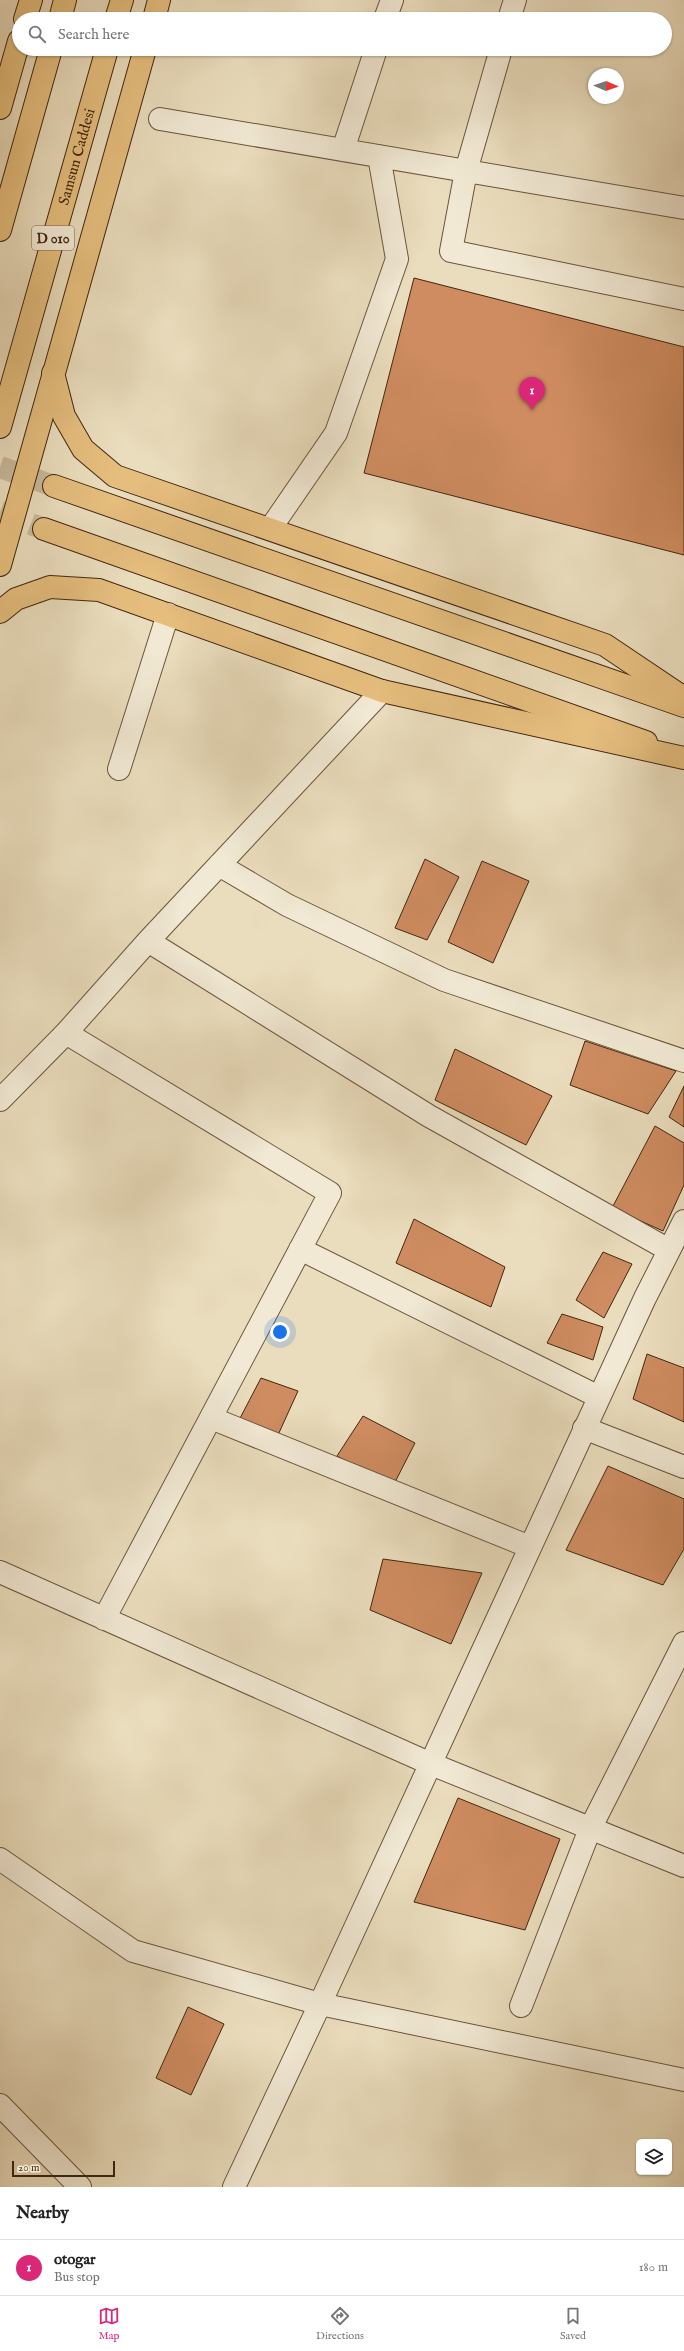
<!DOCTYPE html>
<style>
:root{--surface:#fff;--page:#f6f6f6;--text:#222;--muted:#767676;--line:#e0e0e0;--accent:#db2777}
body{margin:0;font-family:"IM FELL English",serif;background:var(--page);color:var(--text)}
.controls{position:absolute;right:12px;bottom:12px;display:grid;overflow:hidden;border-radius:6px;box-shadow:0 1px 3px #0004}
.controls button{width:36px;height:36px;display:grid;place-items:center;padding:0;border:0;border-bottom:1px solid var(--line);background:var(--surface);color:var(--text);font:20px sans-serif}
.compass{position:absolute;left:588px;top:68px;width:36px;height:36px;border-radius:50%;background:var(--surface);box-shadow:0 1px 3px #0004;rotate:92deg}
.scale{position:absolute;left:12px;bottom:10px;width:103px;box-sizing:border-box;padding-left:4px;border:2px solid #412711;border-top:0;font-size:11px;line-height:14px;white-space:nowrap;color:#412711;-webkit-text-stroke:3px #f1e9d4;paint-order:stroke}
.you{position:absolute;left:280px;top:1332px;width:14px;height:14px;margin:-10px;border:3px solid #fff;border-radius:50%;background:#1a73e8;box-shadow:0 0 0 6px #1a73e833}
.badge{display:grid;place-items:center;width:26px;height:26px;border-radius:50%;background:var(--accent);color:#fff;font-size:13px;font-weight:700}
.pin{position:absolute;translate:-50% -33px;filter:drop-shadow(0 1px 2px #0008)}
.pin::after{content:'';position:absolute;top:21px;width:14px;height:12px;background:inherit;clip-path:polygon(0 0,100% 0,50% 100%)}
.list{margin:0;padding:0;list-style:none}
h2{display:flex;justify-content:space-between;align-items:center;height:52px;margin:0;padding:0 16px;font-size:17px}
h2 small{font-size:13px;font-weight:400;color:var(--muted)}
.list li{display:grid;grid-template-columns:26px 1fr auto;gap:12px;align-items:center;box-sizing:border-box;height:56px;padding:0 16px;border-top:1px solid var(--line)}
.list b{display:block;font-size:15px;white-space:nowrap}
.list p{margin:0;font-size:13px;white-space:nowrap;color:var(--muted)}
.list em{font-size:13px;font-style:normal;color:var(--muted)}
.icon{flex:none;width:22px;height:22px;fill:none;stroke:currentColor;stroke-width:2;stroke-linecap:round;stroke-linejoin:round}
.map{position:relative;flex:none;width:684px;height:2187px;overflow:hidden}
.search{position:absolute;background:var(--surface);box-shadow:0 1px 3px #0004;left:12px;right:12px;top:12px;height:44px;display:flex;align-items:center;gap:10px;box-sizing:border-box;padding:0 14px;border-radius:22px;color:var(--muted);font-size:15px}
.sheet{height:108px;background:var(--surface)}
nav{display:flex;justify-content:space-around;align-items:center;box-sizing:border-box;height:56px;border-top:1px solid var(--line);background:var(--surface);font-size:11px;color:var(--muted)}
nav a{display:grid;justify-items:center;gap:2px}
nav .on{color:var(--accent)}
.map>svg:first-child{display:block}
.building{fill:#ce8c60;stroke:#412711}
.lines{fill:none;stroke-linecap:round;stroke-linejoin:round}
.major-tunnel{stroke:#c8b99b;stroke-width:22;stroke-dasharray:22 11;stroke-linecap:butt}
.minor-casing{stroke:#6b543c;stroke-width:24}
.major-casing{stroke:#412711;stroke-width:24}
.highway-casing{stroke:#412711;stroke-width:24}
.minor{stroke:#f1e9d4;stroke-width:22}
.major{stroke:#e5be7e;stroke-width:22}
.highway{stroke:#e5be7e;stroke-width:22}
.labels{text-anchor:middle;stroke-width:3;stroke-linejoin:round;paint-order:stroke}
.shield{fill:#f1e9d4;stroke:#76614c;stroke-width:1}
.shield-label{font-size:14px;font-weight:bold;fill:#412711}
.street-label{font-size:15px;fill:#412711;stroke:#f1e9d4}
</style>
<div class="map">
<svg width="684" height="2187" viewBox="0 0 684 2187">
<rect width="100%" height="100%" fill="#eaddbd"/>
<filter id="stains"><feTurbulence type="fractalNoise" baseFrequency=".005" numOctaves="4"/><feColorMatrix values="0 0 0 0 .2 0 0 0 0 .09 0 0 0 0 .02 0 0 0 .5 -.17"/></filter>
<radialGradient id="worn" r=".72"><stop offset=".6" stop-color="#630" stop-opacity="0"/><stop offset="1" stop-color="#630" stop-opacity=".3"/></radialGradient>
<path class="building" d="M414,278L684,347V555L364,473Z
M425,859L459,877L427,940L395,928Z
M482,861L529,881L493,963L448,942Z
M585,1041L676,1071L648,1114L570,1085Z
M455,1049L552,1096L526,1145L435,1100Z
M684,1086V1127L669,1117Z
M655,1126L684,1143V1185L663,1231L612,1208Z
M414,1219L505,1267L491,1307L396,1263Z
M603,1252L632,1264L604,1318L576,1300Z
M562,1314L603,1327L593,1360L547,1343Z
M647,1354L684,1368V1422L633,1399Z
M261,1378L298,1391L278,1435L237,1424Z
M363,1416L415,1443L393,1486L337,1456Z
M608,1466L684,1499V1549L663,1585L566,1550Z
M383,1559L482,1573L451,1644L370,1610Z
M458,1798L560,1839L525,1930L414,1902Z
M188,2007L224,2024L191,2095L156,2078Z"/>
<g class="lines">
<path class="major-tunnel" d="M0,467L54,486
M0,512L44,529"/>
<g class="minor-casing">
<path id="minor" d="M385,19L392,0
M509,19L515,0
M501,49L466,171L451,251L684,299
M160,119L684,208
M343,150L376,49
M270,529L336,433L397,259L379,156
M119,769L168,614
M219,865L287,905L444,980L684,1061
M148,941L429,1116L669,1250
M66,1033L330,1193L104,1619
M0,1100L66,1033L148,941L382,691
M300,1249L599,1397
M211,1418L530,1547
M584,1428L684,1467
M0,1572L431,1764L684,1866
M0,1859L133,1951L320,2004L684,2080
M521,2006L590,1829L684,1643
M0,2105L80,2187
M234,2187L320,2004L645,1298L684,1221"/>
</g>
<g class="major-casing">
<path id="major" d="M54,486L684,706
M44,529L646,742"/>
</g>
<g class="highway-casing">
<g id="highway">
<path d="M25,19L31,0"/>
<path d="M60,19L65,0"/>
<path d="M116,19L122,0"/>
<path d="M154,19L159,0"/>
<path d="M0,108L19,41"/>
<path d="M0,230L51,49"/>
<path d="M53,373L64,416L83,449L115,476L605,645L684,698"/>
<path id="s1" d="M0,427L107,49"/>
<path d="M0,565L145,49"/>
<path d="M0,612L16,599L50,587L99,590L382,691L684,758"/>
</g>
</g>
<use href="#minor" class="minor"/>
<use href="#major" class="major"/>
<use href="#highway" class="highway"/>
</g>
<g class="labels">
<rect class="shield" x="32" y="226" width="42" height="24" rx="3"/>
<g class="shield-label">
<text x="53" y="243">D 010</text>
</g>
<g class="street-label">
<text dy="5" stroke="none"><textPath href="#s1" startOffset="281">Samsun Caddesi</textPath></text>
</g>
</g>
<rect width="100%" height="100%" filter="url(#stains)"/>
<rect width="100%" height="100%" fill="url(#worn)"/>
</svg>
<div class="controls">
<button><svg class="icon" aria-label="layers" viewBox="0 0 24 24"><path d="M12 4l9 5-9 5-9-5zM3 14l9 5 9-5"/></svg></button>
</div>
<svg class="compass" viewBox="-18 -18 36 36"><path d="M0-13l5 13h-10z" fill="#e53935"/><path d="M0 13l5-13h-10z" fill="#767676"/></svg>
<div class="scale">20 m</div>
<div class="you"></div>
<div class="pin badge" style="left:532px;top:410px">1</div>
<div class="search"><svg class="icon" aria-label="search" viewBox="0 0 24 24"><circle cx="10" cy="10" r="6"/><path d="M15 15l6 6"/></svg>Search here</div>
</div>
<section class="sheet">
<h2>Nearby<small></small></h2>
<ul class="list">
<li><span class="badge">1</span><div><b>otogar</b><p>Bus stop</p></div><em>180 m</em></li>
</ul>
</section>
<nav>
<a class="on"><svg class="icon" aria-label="map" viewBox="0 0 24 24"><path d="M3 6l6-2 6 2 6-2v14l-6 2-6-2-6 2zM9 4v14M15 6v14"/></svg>Map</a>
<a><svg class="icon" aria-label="directions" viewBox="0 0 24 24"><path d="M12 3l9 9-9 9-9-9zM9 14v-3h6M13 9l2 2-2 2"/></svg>Directions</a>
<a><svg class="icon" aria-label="saved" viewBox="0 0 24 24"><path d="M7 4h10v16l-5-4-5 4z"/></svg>Saved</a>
</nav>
